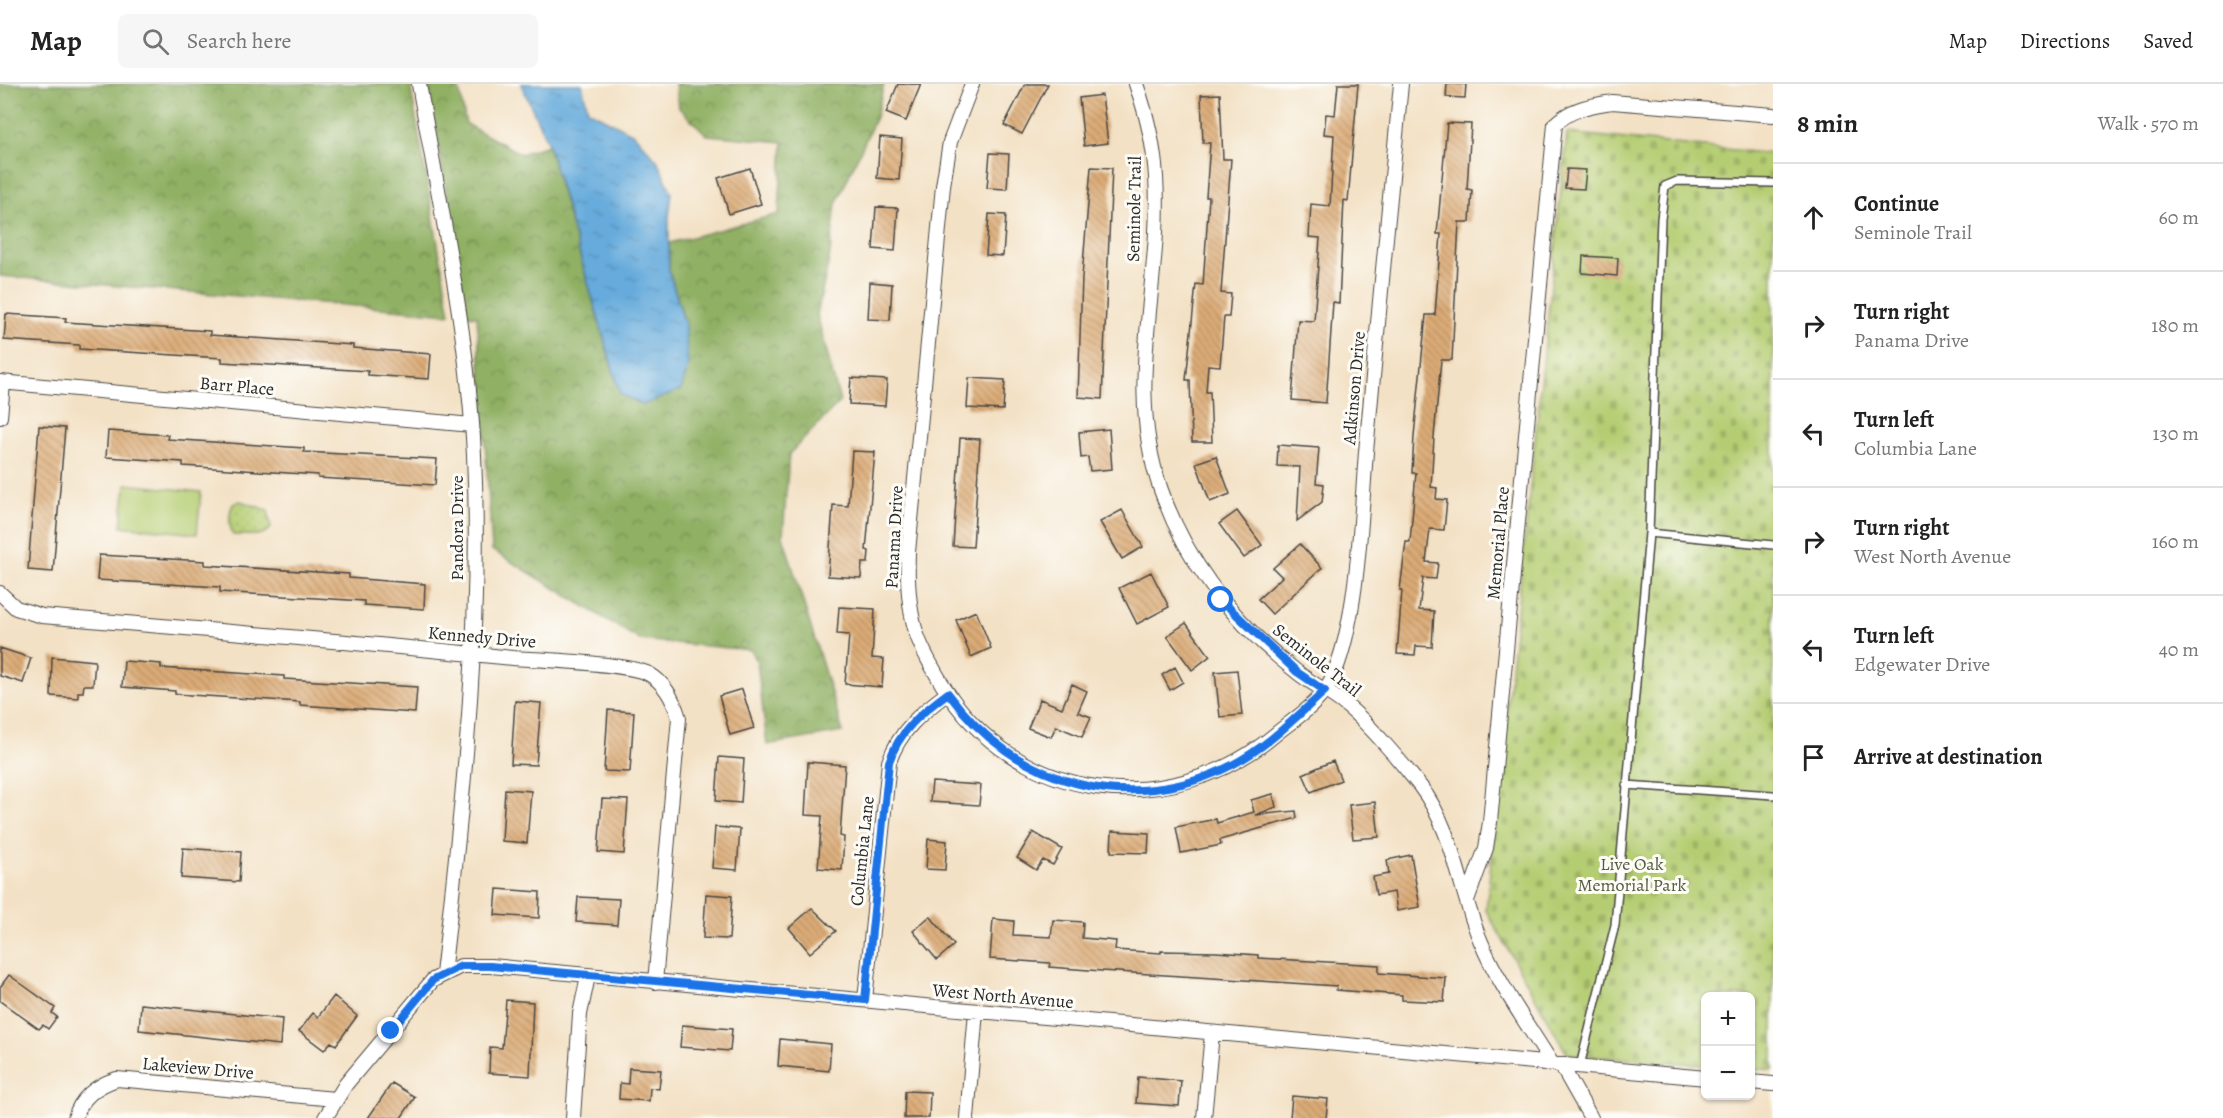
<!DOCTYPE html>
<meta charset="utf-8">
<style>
:root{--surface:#fff;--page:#f6f6f6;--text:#222;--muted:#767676;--line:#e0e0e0}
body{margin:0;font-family:Alegreya,serif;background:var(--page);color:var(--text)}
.controls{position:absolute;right:18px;bottom:18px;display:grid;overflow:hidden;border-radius:9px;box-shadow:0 2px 4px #0004}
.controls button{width:54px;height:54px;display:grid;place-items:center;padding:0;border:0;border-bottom:2px solid var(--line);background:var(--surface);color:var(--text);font:30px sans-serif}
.stop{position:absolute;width:18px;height:18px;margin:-14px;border:4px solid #1a73e8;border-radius:50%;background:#fff}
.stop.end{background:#1a73e8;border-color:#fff;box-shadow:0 2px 6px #0008}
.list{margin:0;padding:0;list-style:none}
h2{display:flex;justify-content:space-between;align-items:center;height:78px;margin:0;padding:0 24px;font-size:26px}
h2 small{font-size:20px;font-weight:400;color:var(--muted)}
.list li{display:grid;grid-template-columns:39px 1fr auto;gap:18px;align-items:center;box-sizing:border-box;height:108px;padding:0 24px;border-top:2px solid var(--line)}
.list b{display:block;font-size:22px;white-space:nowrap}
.list p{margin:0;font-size:20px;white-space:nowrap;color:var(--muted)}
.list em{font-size:20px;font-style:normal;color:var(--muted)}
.icon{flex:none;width:33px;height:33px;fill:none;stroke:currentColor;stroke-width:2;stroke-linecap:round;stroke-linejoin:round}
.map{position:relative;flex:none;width:1773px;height:1034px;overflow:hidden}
header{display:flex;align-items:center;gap:36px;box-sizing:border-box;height:84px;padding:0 30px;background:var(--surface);border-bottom:2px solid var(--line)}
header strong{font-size:28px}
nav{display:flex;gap:33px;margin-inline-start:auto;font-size:21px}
.search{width:420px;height:54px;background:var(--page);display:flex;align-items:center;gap:15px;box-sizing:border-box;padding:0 21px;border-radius:9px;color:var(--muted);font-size:22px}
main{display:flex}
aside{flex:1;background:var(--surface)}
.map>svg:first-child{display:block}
.forest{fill:url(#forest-crowns);stroke:#5e6e48;stroke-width:1.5}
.cemetery{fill:url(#cemetery-stones);stroke:#707c4e;stroke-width:1.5}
.park{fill:url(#park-dots);stroke:#707c4e;stroke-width:1.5}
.garden{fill:#b5cd72;stroke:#707c4e;stroke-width:1.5}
.water{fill:url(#water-ripples);stroke:#486b84;stroke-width:1.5}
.building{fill:url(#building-back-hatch)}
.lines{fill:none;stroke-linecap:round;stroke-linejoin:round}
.lane-casing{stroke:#494642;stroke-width:10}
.street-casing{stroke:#494642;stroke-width:16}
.lane{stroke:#fff;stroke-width:7}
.street{stroke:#fff;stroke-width:14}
.route{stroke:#1a73e8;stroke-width:8}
.labels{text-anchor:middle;stroke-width:6;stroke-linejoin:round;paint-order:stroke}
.street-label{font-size:18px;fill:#2b2b2b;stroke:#fdfcf7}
.park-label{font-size:18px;fill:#545c40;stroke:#fdfcf7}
</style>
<header>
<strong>Map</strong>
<div class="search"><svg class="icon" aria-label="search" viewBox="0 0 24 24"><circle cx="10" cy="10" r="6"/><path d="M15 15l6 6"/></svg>Search here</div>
<nav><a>Map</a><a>Directions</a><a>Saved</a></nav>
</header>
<main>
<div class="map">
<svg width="1773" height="1034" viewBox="0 0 1773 1034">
<defs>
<pattern id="forest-crowns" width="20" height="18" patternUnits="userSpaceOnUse" patternTransform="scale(1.5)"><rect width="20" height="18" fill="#90b064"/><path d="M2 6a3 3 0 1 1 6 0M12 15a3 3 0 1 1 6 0" fill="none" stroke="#768f53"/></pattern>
<pattern id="cemetery-stones" width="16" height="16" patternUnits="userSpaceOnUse" patternTransform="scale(1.5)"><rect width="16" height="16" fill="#b5cd72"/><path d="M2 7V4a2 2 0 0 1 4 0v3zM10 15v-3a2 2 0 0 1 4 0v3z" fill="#9cb063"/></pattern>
<pattern id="park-dots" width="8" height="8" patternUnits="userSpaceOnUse" patternTransform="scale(1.5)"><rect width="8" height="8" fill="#b5cd72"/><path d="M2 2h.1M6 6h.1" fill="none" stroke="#9cb063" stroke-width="1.8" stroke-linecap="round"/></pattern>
<pattern id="water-ripples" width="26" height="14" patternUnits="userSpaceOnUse" patternTransform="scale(1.5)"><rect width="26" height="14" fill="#66abdc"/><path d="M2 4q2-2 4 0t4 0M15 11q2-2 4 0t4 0" fill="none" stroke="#548bb3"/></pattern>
<pattern id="building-back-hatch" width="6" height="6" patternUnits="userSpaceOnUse" patternTransform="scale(1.5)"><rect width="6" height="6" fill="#dcac77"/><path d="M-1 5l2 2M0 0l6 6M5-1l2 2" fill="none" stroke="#b38c62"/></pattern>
</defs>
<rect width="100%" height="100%" fill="#fdfcf7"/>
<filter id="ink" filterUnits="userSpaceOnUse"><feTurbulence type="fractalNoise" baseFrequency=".0167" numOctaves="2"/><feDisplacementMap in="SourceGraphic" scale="12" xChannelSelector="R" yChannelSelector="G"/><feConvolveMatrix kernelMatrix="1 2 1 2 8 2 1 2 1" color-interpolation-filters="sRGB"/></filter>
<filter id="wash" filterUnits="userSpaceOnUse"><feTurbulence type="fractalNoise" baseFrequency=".008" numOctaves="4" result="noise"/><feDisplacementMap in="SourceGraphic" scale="24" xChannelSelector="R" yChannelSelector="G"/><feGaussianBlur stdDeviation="1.35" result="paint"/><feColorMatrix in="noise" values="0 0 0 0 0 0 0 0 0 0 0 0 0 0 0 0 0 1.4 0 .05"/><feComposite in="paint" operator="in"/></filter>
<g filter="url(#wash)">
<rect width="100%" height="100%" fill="#f3e1c5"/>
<path class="forest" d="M0,0H410L450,230L0,192Z
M428,0H458L466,40L521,70L548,61L620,310L685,240L669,187V159L779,130L783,58L707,51L679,24L675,0H884L876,33L836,120L830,170L817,231L840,318L789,370L783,452L843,648L767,661L757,578L751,566L640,556L492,466L477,232L467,231Z"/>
<path class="cemetery" d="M1567,49L1773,70V986L1751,984L1750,912H1706L1705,981L1567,970L1486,826Z"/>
<path class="park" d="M240,417L268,426L271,444C261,455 247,450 233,451C229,440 228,431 233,420Z"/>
<path class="garden" d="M126,400L201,408L197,450L121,442Z"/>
<path class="water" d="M521,0H582L588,26L634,50L657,76L672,109L669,133V187L685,240L688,282L681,306L643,321L620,310L548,60Z"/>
<g id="blocks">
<path class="building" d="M898,0H921L906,37L886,29Z
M1025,0H1048L1022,50L1004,41Z
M1338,0H1358L1348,117L1344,116L1339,219L1333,218L1326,319L1292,316L1298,236L1314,237L1320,154L1309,153L1311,120L1330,122L1334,51L1324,50L1326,30L1335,31Z
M1447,0H1466L1465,14L1446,13Z
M1220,10L1223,75H1231L1221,209L1231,210L1229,233H1224L1220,282L1208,281L1206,308H1210L1212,358H1192L1190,296H1186L1196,200L1203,201L1209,113H1206L1210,59H1203L1201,11Z
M1102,11L1108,59L1084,62L1079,14Z
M1447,39L1471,40L1467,105L1472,106L1470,138H1459L1452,276H1441L1434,353L1431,403L1437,404L1436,415L1447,416L1444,446L1430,445L1426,478L1438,479L1436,495L1423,494L1419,526L1434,527L1432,563L1416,562L1415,571L1397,570L1402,506H1400L1406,458H1410L1416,389H1412L1414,352L1426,231H1435L1441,150H1437Z
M880,53L902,55L899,96L877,94Z
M990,69L1009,70L1007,105L987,104Z
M1091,83L1112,84L1102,315L1078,313L1082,193Z
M750,84L761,120L729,130L718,94Z
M1567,85L1586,86L1584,105L1565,104Z
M876,123L898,124L895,167L873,165Z
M989,130L1006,131L1003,172L986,171Z
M1583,172L1618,174L1617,192L1582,189Z
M870,198L892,200L890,236L868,235Z
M6,230L66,234L65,238L210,247V251L353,261V264L431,270L429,295L368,291V287L222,278V274L79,265V261L4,256Z
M851,294L887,296L885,322L849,320Z
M969,294L1005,296L1003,326L967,324Z
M39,342L65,344L53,488L28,486Z
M1109,345L1112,385L1090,387L1088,373L1081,374L1079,348Z
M108,347L168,351L167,355L304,364V368L437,375L435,401L318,394V391L183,382V378L106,373Z
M960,354L980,355L973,463L953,462Z
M1278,361L1319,364L1316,399L1324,400L1322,418L1297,437L1300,383L1277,382Z
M852,367L875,368L866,466L869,467L868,479H862L861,494L828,492L833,421L848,422Z
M1216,372L1230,410L1210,418L1196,379Z
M1122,426L1143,463L1122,475L1100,438Z
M1237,427L1262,461L1244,474L1219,440Z
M1300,460L1322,484L1272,530L1258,515L1282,493L1273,484Z
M99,471L205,477V481L349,490V494L425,500L424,525L364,521V517L220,508V503L97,496Z
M1151,488L1169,523L1137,540L1119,504Z
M839,523L875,525L872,574L884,575L882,603L845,600L849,551L837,550Z
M976,527L991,564L971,573L956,536Z
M1186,539L1210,572L1192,586L1167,552Z
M0,564L31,574L23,599L0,592Z
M52,573L95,577L93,601H84L83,608H78V614L51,612Z
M124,577L161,580V584L284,592V595L417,603L415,629L300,621V618L175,610V607L122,603Z
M1175,583L1183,598L1170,606L1162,591Z
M1237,586L1242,631L1220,633L1215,588Z
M1072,600L1087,607L1078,628L1091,633L1082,653L1056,642L1051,653L1028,644L1040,615L1062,624Z
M742,605L754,644L730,651L719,612Z
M515,617L541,619L536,681L511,680Z
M608,626L634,628L630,688L604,687Z
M719,673L744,675L741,719L716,717Z
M1333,677L1341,696L1311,708L1303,690Z
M808,678L845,681L840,752L844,753L842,786L818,784L822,732L805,731Z
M932,698L981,701L979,721L930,718Z
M505,705L531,707L527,759L502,757Z
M1273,710L1276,723L1256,731L1296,727L1297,734L1220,756L1221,761L1181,769L1176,743L1216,735L1217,739L1254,728L1251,716Z
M602,715L628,716L624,770L598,768Z
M1375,718L1379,753L1353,755L1349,721Z
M715,743L740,745L737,786L712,784Z
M1112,747L1149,749L1148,769L1111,768Z
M1033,748L1062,765L1053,781L1043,776L1036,786L1017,774Z
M928,755L947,757L945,786L926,785Z
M183,764L241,768L239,798L181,794Z
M1411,771L1420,823L1397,827L1394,808L1376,811L1373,793L1389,790L1387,776Z
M497,805L540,808L539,834L495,831Z
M706,810L732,812L729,855L703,854Z
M578,813L619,815L617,841L576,838Z
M812,824L836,847L810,869L789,844Z
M930,832L954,861L937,876L913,847Z
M993,835L1014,837L1013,851L1051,853L1053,836L1083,838L1082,854L1116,857L1115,866L1161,869V867L1216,868L1258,871V874L1379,881V889L1446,894L1444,918L1402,916V911L1336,906L1337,902L1102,887L1049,883L1050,879L990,875Z
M9,891L55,924L52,929L57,933L48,945L43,941L39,945L0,917V903Z
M334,912L357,932L336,961L331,958L324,966L299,947L313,929L318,933Z
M506,916L533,918L530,992L489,989L490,963L502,964Z
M141,920L282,935L280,961L139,946Z
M682,941L732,945L730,967L680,963Z
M780,955L831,960L829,987L778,982Z
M629,984L661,986L659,1005L650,1004L649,1017L619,1015L620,999L628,1000Z
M1138,993L1181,997L1179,1022L1136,1019Z
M392,999L415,1013L401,1034H368Z
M905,1007L930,1008L929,1034H904Z
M1292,1012L1328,1015L1326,1034H1290Z"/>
</g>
</g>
<g filter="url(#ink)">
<use href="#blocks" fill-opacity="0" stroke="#494642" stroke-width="1.5"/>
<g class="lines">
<g class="lane-casing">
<path id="lane" d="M1649,449L1773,461
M1626,701L1773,711
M1580,982L1615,841L1649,449L1661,135L1665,102L1677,97L1773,99"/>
</g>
<g class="street-casing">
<path id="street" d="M419,0C440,123 468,247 474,371C482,544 463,719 443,890
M972,0L950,58L943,102L908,468C907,496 908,524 917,551C923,569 933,584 942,600C1016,720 1171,739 1277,649C1293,636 1315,622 1326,605C1358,556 1361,428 1366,368C1377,245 1389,123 1401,0
M1136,0C1147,31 1154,61 1156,93C1163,199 1123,300 1161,406C1187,480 1235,540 1297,588C1313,601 1332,609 1348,623C1369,640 1402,679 1420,702C1455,748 1459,807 1481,858C1499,901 1528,941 1552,980
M0,298L472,341
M0,333L3,299
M0,509L16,524L42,532C199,545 356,558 513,574C542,576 627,579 649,590C665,599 674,617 679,634L655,898
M1467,816L1486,764L1490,738L1555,40C1572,24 1590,22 1612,18L1773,31
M865,916L889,678C899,647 922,628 948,609
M1561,981L1591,1034
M1750,998L1773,1000
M75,1034C81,1013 98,1001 117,995L335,1015
M325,1034L346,1000L433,896L461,882H491L1706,994
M573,1034L580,930L588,892
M967,1034L976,927
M1204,1034L1212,949"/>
</g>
<use href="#lane" class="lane"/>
<use href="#street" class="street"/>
</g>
</g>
<g class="lines" filter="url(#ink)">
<path class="route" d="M391,947L433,896L461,882H490L865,916L889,678C899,647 922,628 948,609C1014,701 1130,734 1232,681C1267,663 1296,633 1325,607L1297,588L1221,516"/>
</g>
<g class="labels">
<g class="street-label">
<text transform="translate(1134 125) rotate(-89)" y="6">Seminole Trail</text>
<text transform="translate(237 302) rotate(5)" y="6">Barr Place</text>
<text transform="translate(1354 304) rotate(-85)" y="6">Adkinson Drive</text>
<text transform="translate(457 444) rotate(-90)" y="6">Pandora Drive</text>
<text transform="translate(894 453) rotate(-87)" y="6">Panama Drive</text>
<text transform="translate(1498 459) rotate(-85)" y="6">Memorial Place</text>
<text transform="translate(482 553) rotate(5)" y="6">Kennedy Drive</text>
<text transform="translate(1317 576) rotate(38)" y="6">Seminole Trail</text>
<text transform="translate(862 767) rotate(-84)" y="6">Columbia Lane</text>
<text transform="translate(1003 912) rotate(5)" y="6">West North Avenue</text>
<text transform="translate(198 984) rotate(5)" y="6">Lakeview Drive</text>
</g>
<g class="park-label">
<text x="1632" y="786">Live Oak<tspan x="1632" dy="21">Memorial Park</tspan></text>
</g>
</g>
</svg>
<div class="controls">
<button>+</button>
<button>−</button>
</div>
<div class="stop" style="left:1221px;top:516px"></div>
<div class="stop end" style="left:391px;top:947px"></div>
</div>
<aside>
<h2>8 min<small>Walk · 570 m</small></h2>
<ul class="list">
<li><svg class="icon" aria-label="ahead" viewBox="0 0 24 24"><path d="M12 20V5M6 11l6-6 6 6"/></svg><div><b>Continue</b><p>Seminole Trail</p></div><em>60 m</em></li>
<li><svg class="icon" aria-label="right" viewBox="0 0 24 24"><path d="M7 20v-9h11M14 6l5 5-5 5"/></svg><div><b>Turn right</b><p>Panama Drive</p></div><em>180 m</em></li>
<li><svg class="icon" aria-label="left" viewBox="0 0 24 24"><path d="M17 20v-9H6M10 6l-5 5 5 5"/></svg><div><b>Turn left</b><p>Columbia Lane</p></div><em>130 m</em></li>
<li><svg class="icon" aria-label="right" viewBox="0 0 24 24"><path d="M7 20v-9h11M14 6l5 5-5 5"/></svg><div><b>Turn right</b><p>West North Avenue</p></div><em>160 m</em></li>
<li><svg class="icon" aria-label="left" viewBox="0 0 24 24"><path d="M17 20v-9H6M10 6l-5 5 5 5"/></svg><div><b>Turn left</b><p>Edgewater Drive</p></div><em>40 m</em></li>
<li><svg class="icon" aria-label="arrive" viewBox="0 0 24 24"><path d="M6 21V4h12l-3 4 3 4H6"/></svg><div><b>Arrive at destination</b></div></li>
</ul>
</aside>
</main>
